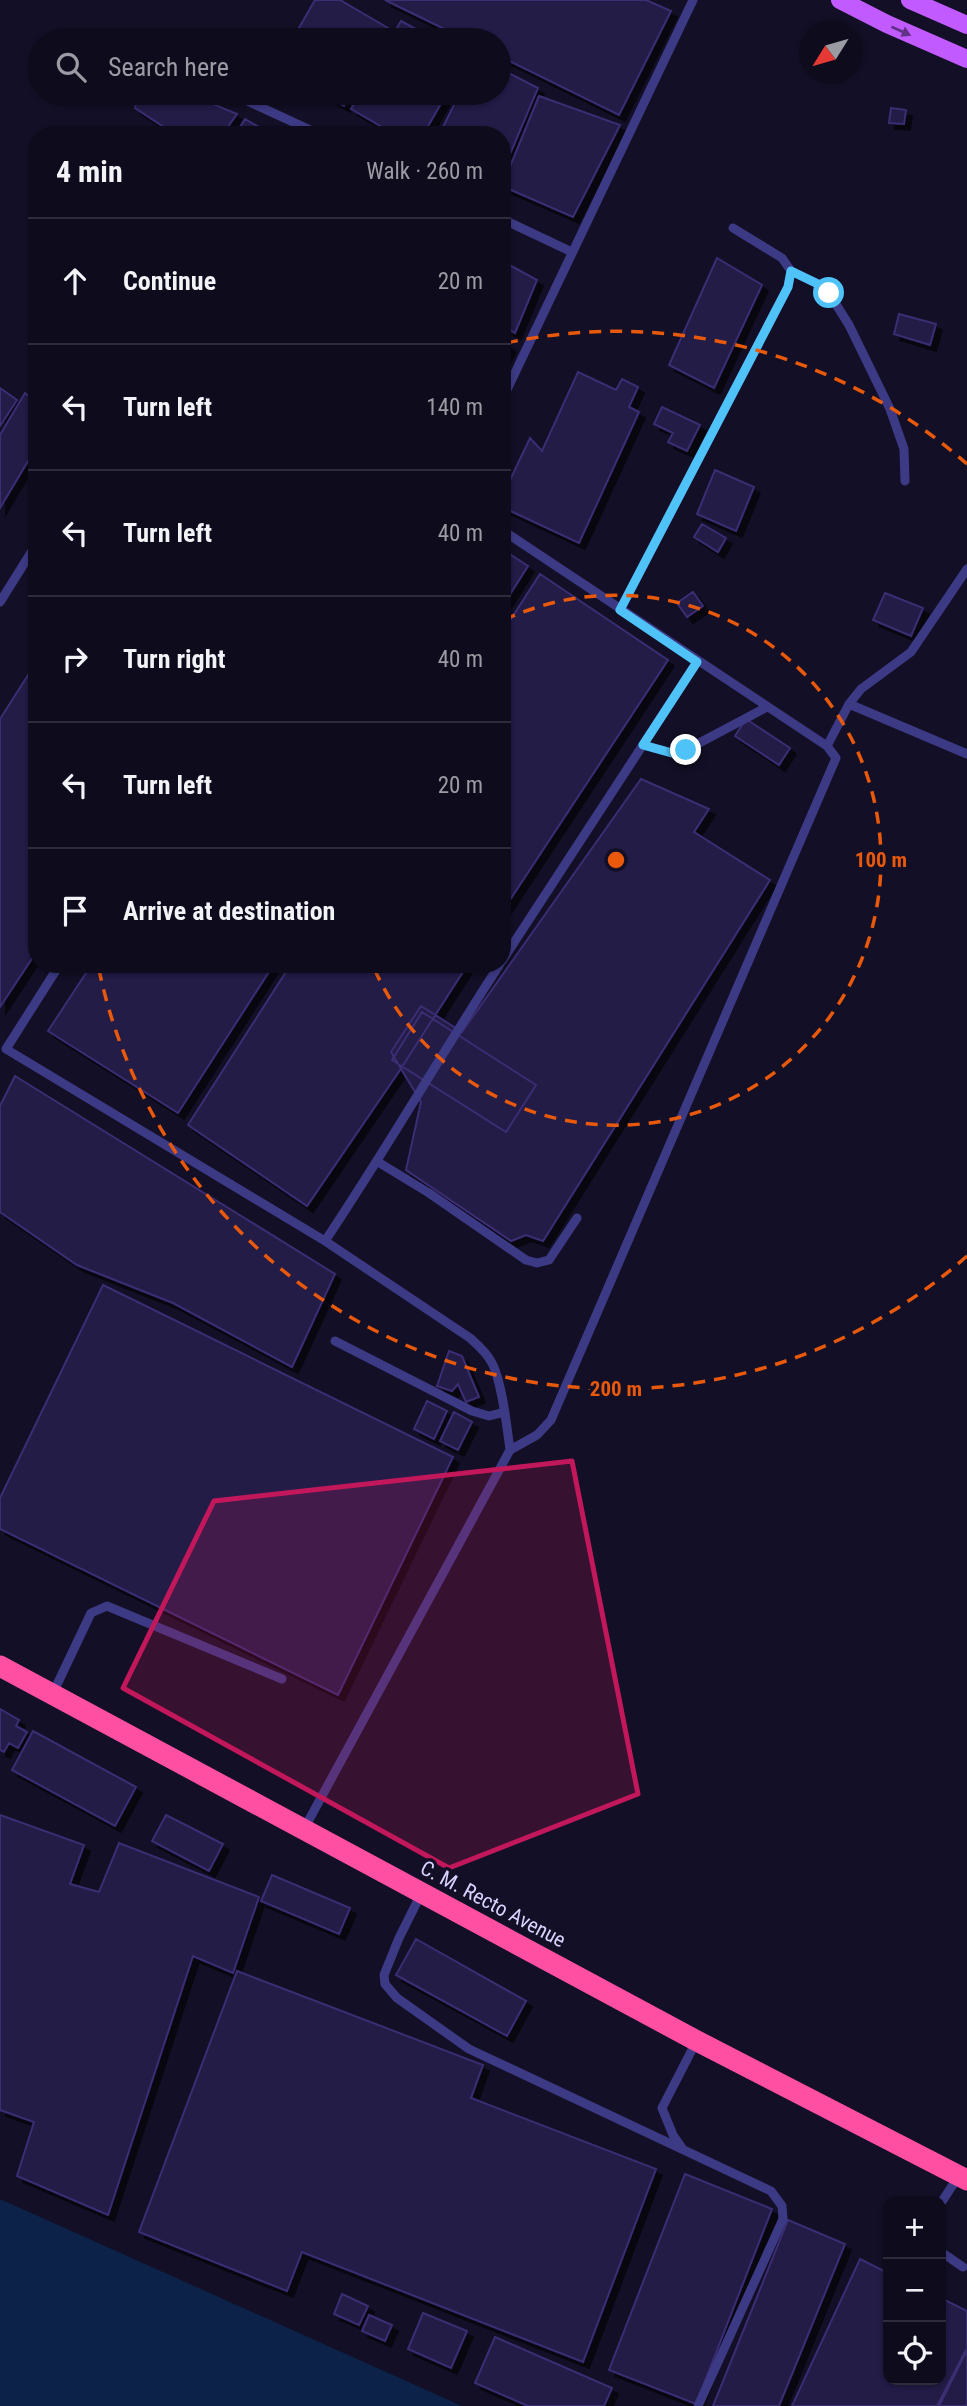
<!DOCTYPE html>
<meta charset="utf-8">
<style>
:root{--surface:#0e0b1c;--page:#1c1929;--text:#f1f3f6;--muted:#9b9ba3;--line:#2e2b3b}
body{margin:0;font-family:"Roboto Condensed",sans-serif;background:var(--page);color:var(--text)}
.controls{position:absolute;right:21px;bottom:21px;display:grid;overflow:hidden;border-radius:14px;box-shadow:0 2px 5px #0004}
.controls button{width:63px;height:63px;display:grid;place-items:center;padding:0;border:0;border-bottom:2px solid var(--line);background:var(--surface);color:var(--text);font:35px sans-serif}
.compass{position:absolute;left:799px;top:21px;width:63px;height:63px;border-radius:50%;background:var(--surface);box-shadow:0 2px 5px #0004;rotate:233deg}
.stop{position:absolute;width:21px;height:21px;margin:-16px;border:5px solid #4fc3f7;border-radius:50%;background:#fff}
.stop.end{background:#4fc3f7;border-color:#fff;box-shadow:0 2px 7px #0008}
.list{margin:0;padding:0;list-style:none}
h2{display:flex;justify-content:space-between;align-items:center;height:91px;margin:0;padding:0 28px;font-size:30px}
h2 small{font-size:23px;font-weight:400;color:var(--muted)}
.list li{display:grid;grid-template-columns:46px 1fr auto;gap:21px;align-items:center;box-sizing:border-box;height:126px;padding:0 28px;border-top:2px solid var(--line)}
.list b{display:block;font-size:26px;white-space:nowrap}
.list em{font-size:23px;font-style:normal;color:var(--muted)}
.icon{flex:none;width:38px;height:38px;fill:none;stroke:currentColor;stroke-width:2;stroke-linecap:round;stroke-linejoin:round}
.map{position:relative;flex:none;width:967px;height:2406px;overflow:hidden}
.search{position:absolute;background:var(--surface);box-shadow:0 2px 5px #0004;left:28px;top:28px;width:483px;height:77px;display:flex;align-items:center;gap:18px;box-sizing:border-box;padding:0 24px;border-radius:38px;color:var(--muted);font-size:26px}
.panel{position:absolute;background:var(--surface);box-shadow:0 2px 5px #0004;left:28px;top:126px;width:483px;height:847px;border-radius:28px}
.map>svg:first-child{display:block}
.water{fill:#0c2248}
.building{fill:#241b47;stroke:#3b2d73;stroke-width:2;filter:url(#shadow)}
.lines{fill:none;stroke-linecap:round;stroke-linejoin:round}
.lane{stroke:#3d3a85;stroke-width:9}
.primary{stroke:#c25bff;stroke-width:18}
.highway{stroke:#ff4fa3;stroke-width:21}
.oneway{fill:#623188}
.route{stroke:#4fc3f7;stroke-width:9}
.marked{fill:#c2185b;fill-opacity:0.2;stroke:#c2185b;stroke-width:5;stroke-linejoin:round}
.ring{fill:none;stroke:#e8590c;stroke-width:3.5;stroke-dasharray:12 9}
.labels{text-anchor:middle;stroke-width:7;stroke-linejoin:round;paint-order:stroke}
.street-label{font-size:21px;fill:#d9d4ff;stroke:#130f26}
.centre{fill:#e8590c;stroke:#130f26;stroke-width:3.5}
.ring-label{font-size:21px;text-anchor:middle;font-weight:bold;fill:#e8590c;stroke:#130f26;stroke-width:7;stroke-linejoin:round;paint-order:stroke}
</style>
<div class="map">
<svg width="967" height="2406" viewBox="0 0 967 2406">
<defs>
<filter id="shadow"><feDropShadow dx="6" dy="6" stdDeviation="0" flood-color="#0009"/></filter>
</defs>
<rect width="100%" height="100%" fill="#130f26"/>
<path class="water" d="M0,2199L462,2406H0Z"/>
<path class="building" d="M315,0H340L388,28L381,40H292Z
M385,0H646L671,11L619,115L499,56V40H467Z
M401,21L436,40H390Z
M499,68L538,88L502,173V135H439L460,93H499Z
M138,93H186L237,114L222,135H176L135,108Z
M321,93H351L344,106Z
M361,93H447L423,135H396L351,109Z
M539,96L620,125L573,217L502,186Z
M891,108L906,110L904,124L889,123Z
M245,119L273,135H235Z
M717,258L762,285L714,388L669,365Z
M502,261L537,280L515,333L502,326Z
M899,314L936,324L930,345L894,334Z
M502,341L510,346L502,361Z
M578,372L616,390L622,379L638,387L629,407L639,412L579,543L502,507V497L530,438L542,451Z
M0,388L17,400L0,426Z
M25,393L37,403V446L0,508V435Z
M662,407L700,425L687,451L668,442L673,433L654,424Z
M715,470L754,487L736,531L697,514Z
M702,524L726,538L718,552L694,537Z
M502,549L528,566L502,607Z
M540,574L668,660L502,912V633Z
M693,592L703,606L687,617L677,603Z
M885,593L923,608L911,636L873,620Z
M37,661V951L0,1007V719Z
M746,719L790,748L779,765L735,736Z
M641,779L709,809L694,832L770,880L543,1241L526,1235L511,1241L406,1170L421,1102L391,1052L421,1006L462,1032Z
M92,964H274L178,1113L48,1031Z
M291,964H468L400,1070L307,1206L188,1125Z
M422,1012L536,1085L506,1132L392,1060Z
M15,1076L335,1274L292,1367L173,1303L77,1265L0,1212V1106Z
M103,1285L453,1457L338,1695L0,1529V1498Z
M449,1351L462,1356L479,1397L466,1402L458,1384L452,1391L437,1386Z
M427,1401L447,1411L434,1439L414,1429Z
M454,1412L472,1422L458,1450L440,1441Z
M0,1709L19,1720L16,1726L27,1732L18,1748L9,1743L4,1752L0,1750Z
M33,1731L136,1787L115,1826L12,1770Z
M0,1815L84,1845L70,1884L99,1892L119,1843L259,1897L233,1973L193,1956L108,2215L17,2176L34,2122L0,2110Z
M166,1815L223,1844L209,1871L152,1841Z
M272,1875L350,1908L339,1934L261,1901Z
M416,1939L526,2001L507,2036L396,1975Z
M237,1971L483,2065L471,2098L656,2169L583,2362L302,2252L287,2291L139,2232Z
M685,2174L772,2209L696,2404L609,2370Z
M788,2220L845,2244L779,2406H713Z
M860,2259L888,2273V2380H941V2298L967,2311V2348L937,2406H792Z
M342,2294L368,2306L359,2325L334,2314Z
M423,2313L467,2331L451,2368L408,2349Z
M369,2315L392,2325L385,2341L362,2331Z
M495,2337L612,2388L604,2406H528L475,2383Z
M967,2350V2406H939Z"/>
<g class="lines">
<path class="lane" d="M230,93L321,135
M502,219L572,252
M791,271L818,284L829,293L849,325L890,409L904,449L905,481
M502,400L693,0
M502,530L827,746L836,758L551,1420L537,1435L510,1450
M0,602L37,543
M620,610L788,287L791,271L782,258L733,228
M849,704L967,754
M643,745L672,753L686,750L767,707
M827,746L849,704L861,689L911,652L967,569
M502,961L697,662
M60,964L6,1049L325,1241L470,1338C478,1345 487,1353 492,1363C502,1382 507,1427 510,1450L304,1829
M378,1162L429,1193L526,1260L537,1263L549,1260L577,1218
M325,1241C386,1150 440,1056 500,964
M335,1341L472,1411L489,1416L505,1412
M53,1693L91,1613L107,1606L282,1679
M421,1894L399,1938L384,1975L385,1984L397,1998L469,2049L771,2191L782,2206L783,2219L698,2406
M682,2148L673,2135L662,2108L696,2042
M941,2203L958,2177
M941,2252L963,2267"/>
<path class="primary" d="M840,0L887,24L967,59
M910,0L967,25"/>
<path class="highway" d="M0,1666L697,2041L967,2180"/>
</g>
<defs><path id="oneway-solid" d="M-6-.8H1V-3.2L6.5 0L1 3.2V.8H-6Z" transform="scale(1.75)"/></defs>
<use class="oneway" href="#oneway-solid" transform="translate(901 31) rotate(24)"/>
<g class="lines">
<path class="route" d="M686,750L672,753L643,745L697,662L620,610L788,287L791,271L818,284L829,293"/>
</g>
<path class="marked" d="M572,1461L638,1794L449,1868L123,1688L214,1501Z"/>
<g class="ring">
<path d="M504 620A265 265 0 1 1 373 966"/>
<path d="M967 1256A529 529 0 0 1 98 965M506 343A529 529 0 0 1 967 464"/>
</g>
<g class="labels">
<g class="street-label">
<text transform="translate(493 1904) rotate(28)" y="7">C. M. Recto Avenue</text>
</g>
</g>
<circle cx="616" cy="860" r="10" class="centre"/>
<g class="ring-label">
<text x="881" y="867">100 m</text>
<text x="616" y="1396">200 m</text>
</g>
</svg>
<div class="controls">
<button>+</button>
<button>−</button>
<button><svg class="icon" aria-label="locate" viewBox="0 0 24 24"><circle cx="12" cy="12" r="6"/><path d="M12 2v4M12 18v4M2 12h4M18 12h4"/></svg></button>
</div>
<svg class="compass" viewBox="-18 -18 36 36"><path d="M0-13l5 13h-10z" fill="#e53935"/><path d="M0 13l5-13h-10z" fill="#9b9ba3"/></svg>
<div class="stop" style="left:829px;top:293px"></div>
<div class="stop end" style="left:686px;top:750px"></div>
<div class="search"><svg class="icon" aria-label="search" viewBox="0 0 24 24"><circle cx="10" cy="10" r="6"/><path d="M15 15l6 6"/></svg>Search here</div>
<section class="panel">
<h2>4 min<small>Walk · 260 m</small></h2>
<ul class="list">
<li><svg class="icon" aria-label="ahead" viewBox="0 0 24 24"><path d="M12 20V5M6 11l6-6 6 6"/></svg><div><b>Continue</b></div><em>20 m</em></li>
<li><svg class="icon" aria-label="left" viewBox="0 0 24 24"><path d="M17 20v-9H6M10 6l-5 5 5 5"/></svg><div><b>Turn left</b></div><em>140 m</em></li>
<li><svg class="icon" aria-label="left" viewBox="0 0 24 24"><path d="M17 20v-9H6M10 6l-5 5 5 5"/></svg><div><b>Turn left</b></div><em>40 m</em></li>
<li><svg class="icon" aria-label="right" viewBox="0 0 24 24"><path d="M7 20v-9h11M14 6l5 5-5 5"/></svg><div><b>Turn right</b></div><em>40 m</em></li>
<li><svg class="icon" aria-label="left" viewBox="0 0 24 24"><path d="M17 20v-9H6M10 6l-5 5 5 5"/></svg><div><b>Turn left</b></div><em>20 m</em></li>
<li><svg class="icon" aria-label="arrive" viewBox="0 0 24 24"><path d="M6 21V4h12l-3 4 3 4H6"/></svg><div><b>Arrive at destination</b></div></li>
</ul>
</section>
</div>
